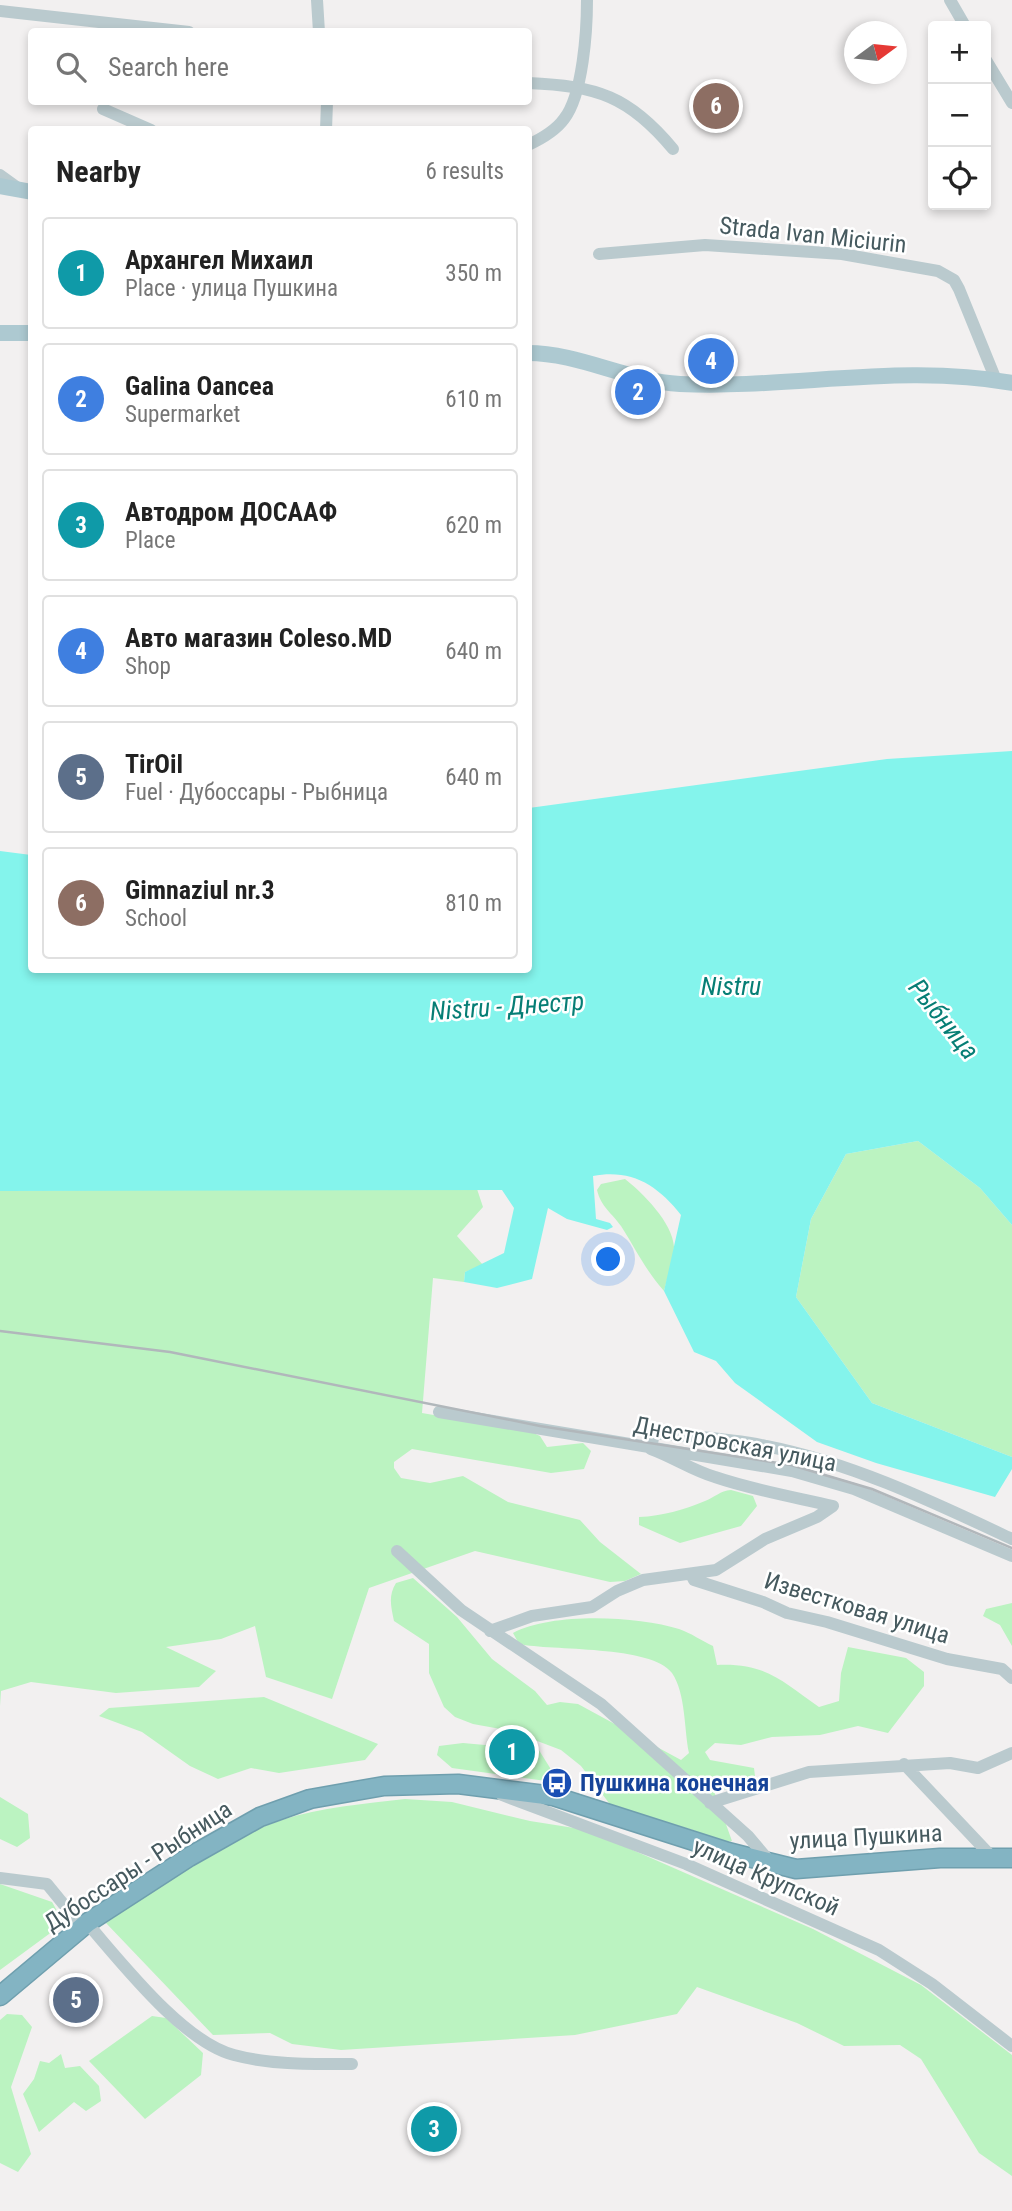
<!DOCTYPE html>
<meta charset="utf-8">
<style>
:root{--surface:#fff;--page:#f6f6f6;--text:#222;--muted:#767676;--line:#e0e0e0;--accent:#176280}
body{margin:0;font-family:"Roboto Condensed",sans-serif;background:var(--page);color:var(--text)}
.controls{position:absolute;right:21px;top:21px;display:grid;overflow:hidden;border-radius:7px;box-shadow:0 4px 10px #0003}
.controls button{width:63px;height:63px;display:grid;place-items:center;padding:0;border:0;border-bottom:2px solid var(--line);background:var(--surface);color:var(--text);font:35px sans-serif}
.compass{position:absolute;left:844px;top:21px;width:63px;height:63px;border-radius:50%;background:var(--surface);box-shadow:0 4px 10px #0003;rotate:75deg}
.you{position:absolute;left:609px;top:1260px;width:24px;height:24px;margin:-18px;border:5px solid #fff;border-radius:50%;background:#1a73e8;box-shadow:0 0 0 10px #1a73e833}
.badge{display:grid;place-items:center;width:46px;height:46px;border-radius:50%;background:var(--accent);color:#fff;font-size:23px;font-weight:700}
.pin{position:absolute;translate:-50% -50%;border:4px solid #fff;box-shadow:0 2px 7px #0006}
.list{margin:0;padding:0;list-style:none}
h2{display:flex;justify-content:space-between;align-items:center;height:91px;margin:0;padding:0 28px;font-size:30px}
h2 small{font-size:23px;font-weight:400;color:var(--muted)}
.list li{display:grid;grid-template-columns:46px 1fr auto;gap:21px;align-items:center;box-sizing:border-box;height:112px;margin:0 14px 14px;padding:0 14px;border:2px solid var(--line);border-radius:7px}
.list b{display:block;font-size:26px;white-space:nowrap}
.list p{margin:0;font-size:23px;white-space:nowrap;color:var(--muted)}
.list em{font-size:23px;font-style:normal;color:var(--muted)}
.icon{flex:none;width:38px;height:38px;fill:none;stroke:currentColor;stroke-width:2;stroke-linecap:round;stroke-linejoin:round}
.map{position:relative;flex:none;width:1012px;height:2211px;overflow:hidden}
.search{position:absolute;background:var(--surface);box-shadow:0 4px 10px #0003;left:28px;top:28px;width:504px;height:77px;display:flex;align-items:center;gap:18px;box-sizing:border-box;padding:0 24px;border-radius:7px;color:var(--muted);font-size:26px}
.panel{position:absolute;background:var(--surface);box-shadow:0 4px 10px #0003;left:28px;top:126px;width:504px;height:847px;border-radius:7px}
.map>svg:first-child{display:block}
.green{fill:#bbf3c1}
.water{fill:#84f4ec}
.lines{fill:none;stroke-linecap:round;stroke-linejoin:round}
.highway-casing{stroke:#6f9fae;stroke-width:21}
.minor{stroke:#bacace;stroke-width:12}
.major{stroke:#adc9d1;stroke-width:16}
.highway{stroke:#83b4c3;stroke-width:18}
.rail{stroke:#b1b7bb;stroke-width:2.5}
.labels{text-anchor:middle;stroke-width:5;stroke-linejoin:round;paint-order:stroke}
.street-label{font-size:24px;fill:#465a5f;stroke:#fff}
.transit-label{font-size:24px;font-weight:bold;fill:#164399;stroke:#fff;text-anchor:start}
.water-label{font-size:26px;font-style:italic;fill:#067e75;stroke:#fff}
</style>
<div class="map">
<svg width="1012" height="2211" viewBox="0 0 1012 2211">
<rect width="100%" height="100%" fill="#f2f0f0"/>
<path class="green" d="M918,1141L980,1188L1012,1225V1457L872,1403L796,1297L811,1219L846,1154Z
M625,1179C642,1192 673,1223 674,1247C674,1260 667,1278 664,1291C644,1268 637,1251 621,1226C612,1213 601,1207 597,1190L601,1184Z
M195,1189H477L483,1207L457,1236L483,1265L465,1272L464,1282L433,1278L422,1413L531,1432L540,1436L547,1447L583,1443L591,1451L584,1469L551,1473L412,1449L394,1462V1468L401,1478L430,1483L463,1476L508,1502L580,1520L600,1542L641,1574L625,1581L610,1582L475,1551L369,1588L332,1699L266,1677L255,1626L221,1639L166,1647L216,1671L199,1687L116,1693L31,1682L1,1691L0,1706V1191Z
M731,1490L753,1496L757,1506L741,1526L680,1543L639,1525V1517C663,1516 683,1510 705,1501C715,1497 720,1491 731,1490Z
M413,1578L457,1617L492,1659L535,1691L547,1705L560,1702L578,1704L681,1760L689,1753C684,1729 686,1694 672,1673C652,1645 551,1651 519,1644L513,1633C552,1612 637,1616 679,1629C691,1633 702,1641 713,1646L717,1665C767,1663 781,1681 819,1707L839,1701L841,1673L848,1647L906,1658L924,1672V1686L888,1733L858,1726L820,1735L772,1737L741,1745L715,1743L705,1752L710,1760L754,1768L755,1776L742,1787L714,1791L732,1841L722,1843L693,1830L612,1807L581,1766L561,1750L532,1739L552,1771L546,1781L452,1768L437,1755L439,1746L463,1743L496,1746L506,1730L473,1724L455,1717L444,1707L429,1673V1644L394,1621C391,1606 388,1596 396,1583Z
M1012,1603V1646L1000,1625L983,1616L986,1609Z
M264,1697L378,1744L365,1760L279,1773L251,1768L218,1779L190,1766L142,1732L99,1716L109,1708Z
M0,1797L28,1814L30,1838L17,1847L0,1839Z
M405,1799L452,1802L530,1821L587,1830L813,1929L921,1985L1012,2055V2176L979,2153L921,2059L900,2045L844,2046L797,2023L697,1987L677,2014L575,2035L341,2050L292,2044L270,2033L213,2035L106,1923C161,1886 218,1841 282,1820C321,1807 364,1804 405,1799Z
M0,1884L52,1902L64,1923L0,1970Z
M7,2014L22,2015L32,2027L11,2087L31,2154L18,2172L0,2163V2020Z
M152,2016L166,2018L203,2053L201,2075L145,2119L89,2061Z
M61,2054L65,2068L80,2066L99,2086L101,2101L86,2111L74,2102L39,2132L23,2094L34,2079L40,2061L49,2063Z"/>
<path class="water" d="M1012,751V1225L980,1188L918,1141L846,1154L811,1219L796,1297L872,1403L1012,1457V1469L995,1497L876,1463L817,1442L735,1383L716,1361L694,1352L664,1291L681,1215C657,1185 632,1169 593,1176L596,1219L610,1223L613,1227L607,1230L567,1219L548,1208L532,1279L497,1288L464,1282L465,1272L504,1253L514,1208L502,1190L0,1191V851L31,855L32,970H528L529,808L887,759Z"/>
<g class="lines">
<g class="highway-casing">
<path id="highway" d="M0,1996L87,1923L189,1857L260,1817L310,1799L384,1786L458,1784L553,1796L728,1852L796,1869L940,1858H1012"/>
</g>
<path class="minor" d="M317,0L319,32
M950,0L965,26
M0,11L189,32
M986,60L1012,103
M528,83C597,86 629,96 673,149
M103,109L151,130
M326,130L327,102
M528,145C541,139 556,130 564,119C583,95 587,30 587,0
M0,175L18,188
M599,254L705,245L842,254L938,271L954,280L959,289L996,380
M439,1412L792,1471L854,1489L1012,1556
M397,1551L461,1610L601,1704L748,1836L770,1862
M691,1574L694,1580L763,1602L787,1613L827,1622L947,1659L1002,1669L1012,1678
M490,1631L532,1616L592,1607L617,1591L643,1580L716,1570L765,1539L817,1517L833,1506C794,1497 753,1490 715,1477C692,1470 673,1457 651,1449L654,1433C691,1437 730,1438 766,1446C852,1463 933,1502 1012,1539
M904,1764L992,1857
M502,1795L686,1864L879,1950L932,1984L1012,2046
M710,1803L809,1772L950,1763L978,1768L1012,1753
M0,1878L47,1884L83,1928
M87,1923C122,1963 183,2042 234,2055C271,2065 314,2064 352,2064"/>
<path class="major" d="M0,186L32,192
M0,333H32
M528,353C579,353 627,381 680,384C790,389 903,363 1012,383"/>
<use href="#highway" class="highway"/>
<path class="rail" d="M0,1331L170,1352L540,1426L791,1465L872,1489L1012,1548"/>
</g>
<defs>
<g id="bus-disc" transform="scale(1.575)"><circle r="9.5" fill="#1a4fb4" stroke="#fff"/><path d="M-5-6H5V4H4V6H2V4H-2V6H-4V4H-5ZM-3.5-4V0h7V-4ZM-3.5 1.2v1.5H-2V1.2ZM2 1.2v1.5H3.5V1.2Z" fill="#fff"/></g>
</defs>
<g fill-rule="evenodd">
<use href="#bus-disc" x="557" y="1783"/>
</g>
<g class="labels">
<g class="street-label">
<text transform="translate(813 235) rotate(6)" y="8">Strada Ivan Miciurin</text>
<text transform="translate(735 1444) rotate(11)" y="8">Днестровская улица</text>
<text transform="translate(857 1608) rotate(17)" y="8">Известковая улица</text>
<text transform="translate(866 1837) rotate(-3)" y="8">улица Пушкина</text>
<text transform="translate(138 1866) rotate(-33)" y="8">Дубоссары - Рыбница</text>
<text transform="translate(766 1877) rotate(24)" y="8">улица Крупской</text>
</g>
<g class="transit-label">
<text x="580" y="1791">Пушкина конечная</text>
</g>
<g class="water-label">
<text x="731" y="995">Nistru</text>
<text transform="translate(507 1006) rotate(-4)" y="9">Nistru - Днестр</text>
<text transform="translate(944 1019) rotate(51)" y="9">Рыбница</text>
</g>
</g>
</svg>
<div class="controls">
<button>+</button>
<button>−</button>
<button><svg class="icon" aria-label="locate" viewBox="0 0 24 24"><circle cx="12" cy="12" r="6"/><path d="M12 2v4M12 18v4M2 12h4M18 12h4"/></svg></button>
</div>
<svg class="compass" viewBox="-18 -18 36 36"><path d="M0-13l5 13h-10z" fill="#e53935"/><path d="M0 13l5-13h-10z" fill="#767676"/></svg>
<div class="you"></div>
<div class="pin badge" style="left:512px;top:1752px;background:#0f9aa8">1</div>
<div class="pin badge" style="left:638px;top:392px;background:#3f7fe0">2</div>
<div class="pin badge" style="left:434px;top:2129px;background:#0f9aa8">3</div>
<div class="pin badge" style="left:711px;top:361px;background:#3f7fe0">4</div>
<div class="pin badge" style="left:76px;top:2000px;background:#5c6f8a">5</div>
<div class="pin badge" style="left:716px;top:106px;background:#8d6e63">6</div>
<div class="search"><svg class="icon" aria-label="search" viewBox="0 0 24 24"><circle cx="10" cy="10" r="6"/><path d="M15 15l6 6"/></svg>Search here</div>
<section class="panel">
<h2>Nearby<small>6 results</small></h2>
<ul class="list">
<li><span class="badge" style="background:#0f9aa8">1</span><div><b>Архангел Михаил</b><p>Place · улица Пушкина</p></div><em>350 m</em></li>
<li><span class="badge" style="background:#3f7fe0">2</span><div><b>Galina Oancea</b><p>Supermarket</p></div><em>610 m</em></li>
<li><span class="badge" style="background:#0f9aa8">3</span><div><b>Автодром ДОСААФ</b><p>Place</p></div><em>620 m</em></li>
<li><span class="badge" style="background:#3f7fe0">4</span><div><b>Авто магазин Coleso.MD</b><p>Shop</p></div><em>640 m</em></li>
<li><span class="badge" style="background:#5c6f8a">5</span><div><b>TirOil</b><p>Fuel · Дубоссары - Рыбница</p></div><em>640 m</em></li>
<li><span class="badge" style="background:#8d6e63">6</span><div><b>Gimnaziul nr.3</b><p>School</p></div><em>810 m</em></li>
</ul>
</section>
</div>
